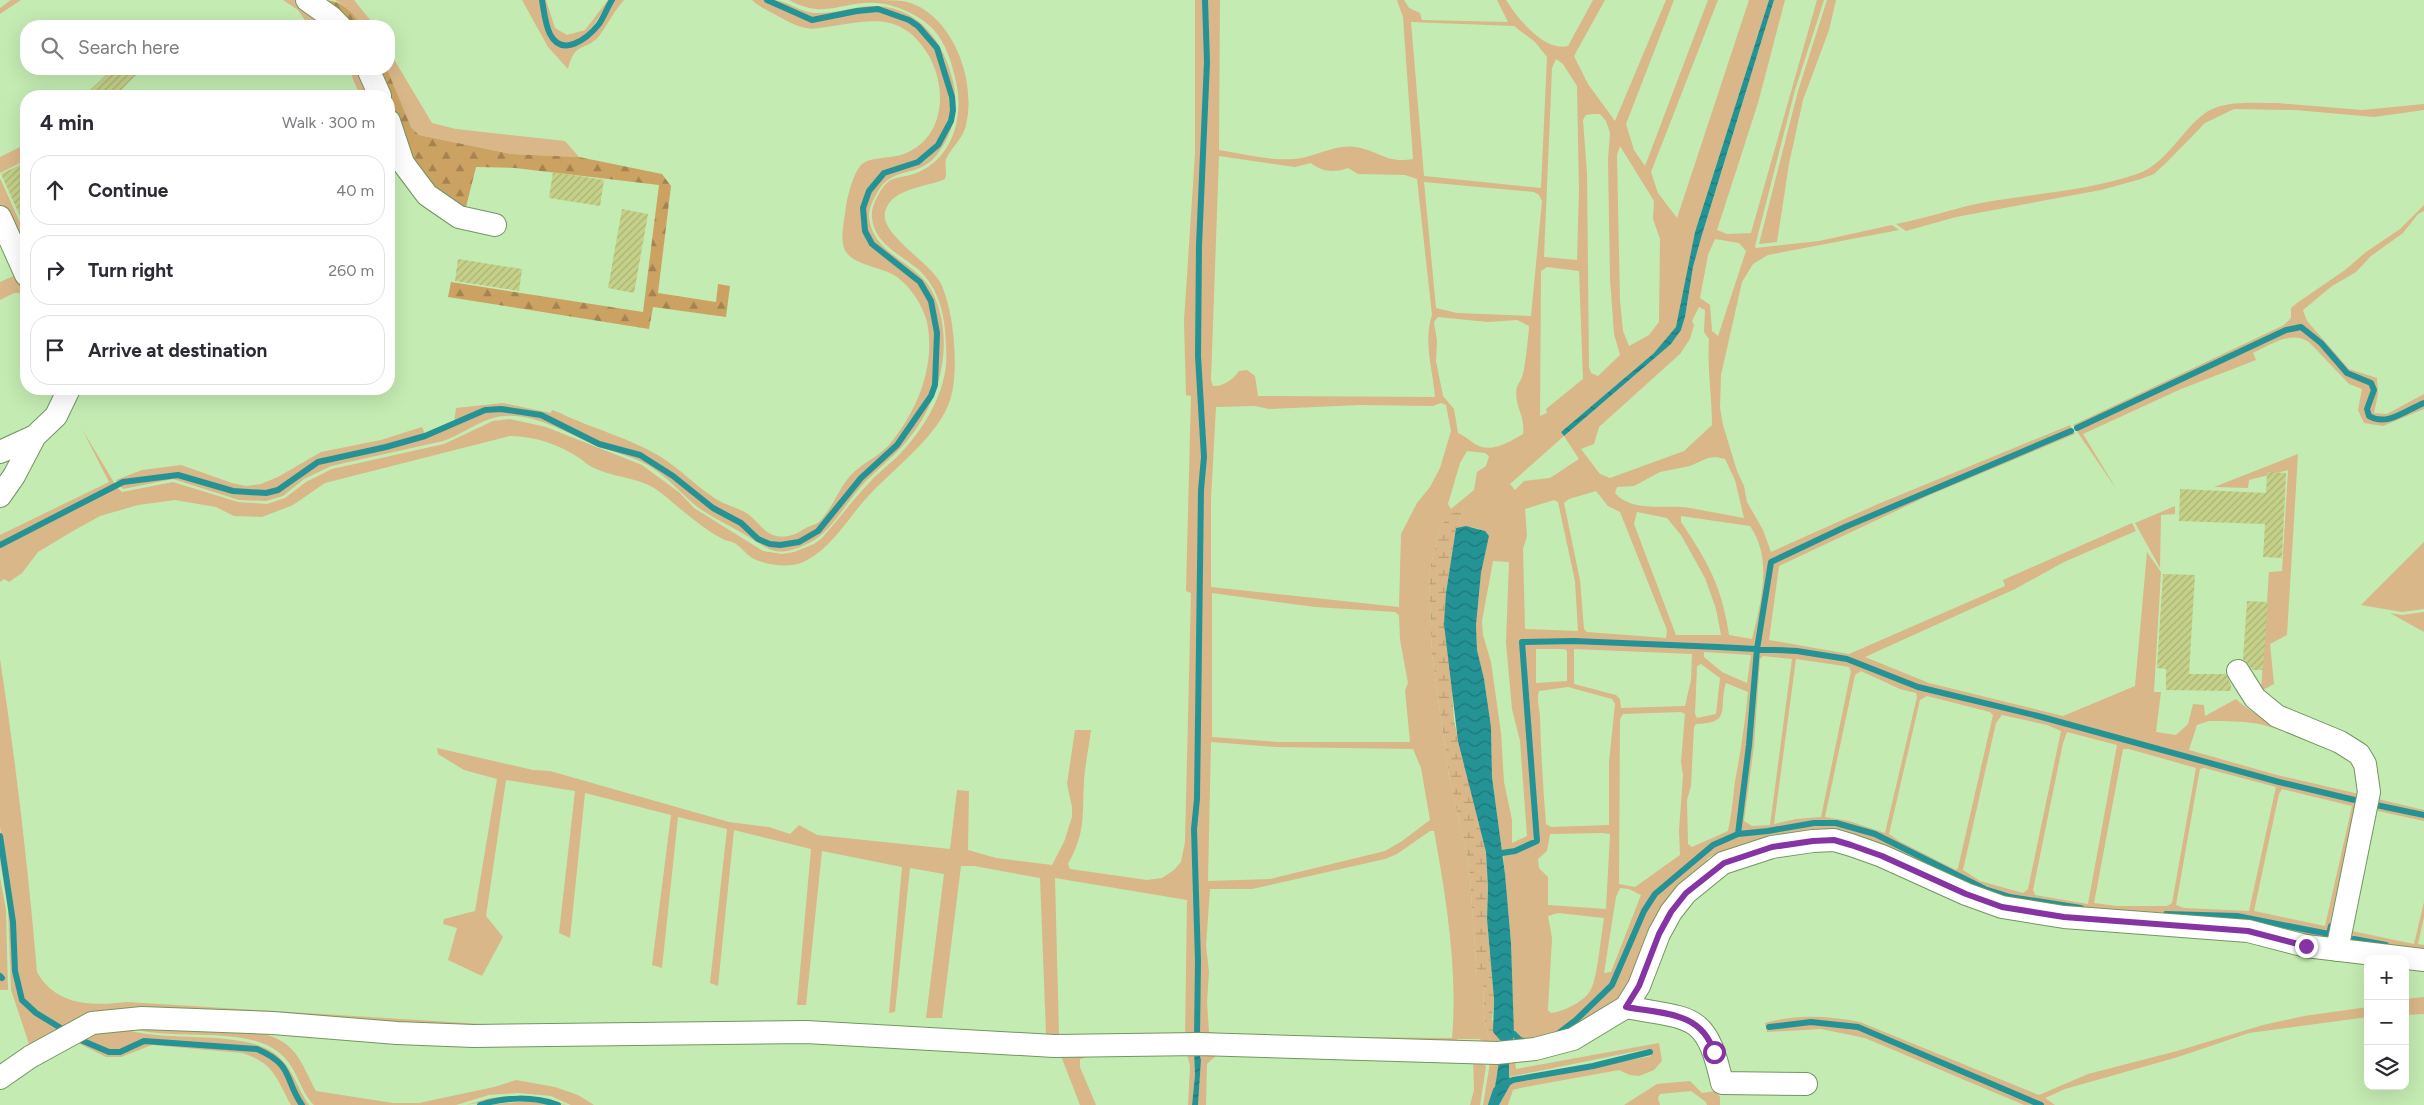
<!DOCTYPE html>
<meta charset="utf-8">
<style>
:root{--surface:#fff;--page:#f2f2f3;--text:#2b2b33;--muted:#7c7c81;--line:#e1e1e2}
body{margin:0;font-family:Figtree,sans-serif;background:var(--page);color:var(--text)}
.controls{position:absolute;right:15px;bottom:15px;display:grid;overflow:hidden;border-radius:10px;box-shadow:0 5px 20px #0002}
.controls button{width:45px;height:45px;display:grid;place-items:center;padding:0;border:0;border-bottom:1px solid var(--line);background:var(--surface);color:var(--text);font:25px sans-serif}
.stop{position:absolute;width:15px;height:15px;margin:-11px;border:4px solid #8634a3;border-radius:50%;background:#fff}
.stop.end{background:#8634a3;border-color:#fff;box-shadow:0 1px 5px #0008}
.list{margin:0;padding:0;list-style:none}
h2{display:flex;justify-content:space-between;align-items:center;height:65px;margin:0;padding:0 20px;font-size:21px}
h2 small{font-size:16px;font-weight:400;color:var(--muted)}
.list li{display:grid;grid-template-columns:32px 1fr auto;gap:15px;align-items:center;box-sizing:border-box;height:70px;margin:0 10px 10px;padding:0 10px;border:1px solid var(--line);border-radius:20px}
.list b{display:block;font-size:19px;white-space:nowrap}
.list em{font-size:16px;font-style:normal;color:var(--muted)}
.icon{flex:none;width:28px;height:28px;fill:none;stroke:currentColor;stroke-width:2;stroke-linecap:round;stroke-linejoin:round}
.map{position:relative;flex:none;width:2424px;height:1105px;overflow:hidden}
.search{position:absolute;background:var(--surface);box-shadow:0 5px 20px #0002;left:20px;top:20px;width:375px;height:55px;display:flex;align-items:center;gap:12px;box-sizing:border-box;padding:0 18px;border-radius:20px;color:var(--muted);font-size:19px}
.panel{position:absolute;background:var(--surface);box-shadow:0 5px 20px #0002;left:20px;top:90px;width:375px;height:305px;border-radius:20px}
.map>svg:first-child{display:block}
.green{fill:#d9b788;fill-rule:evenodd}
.forest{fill:url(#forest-firs)}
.wetland{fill:url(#wetland-marsh)}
.water{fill:url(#water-waves)}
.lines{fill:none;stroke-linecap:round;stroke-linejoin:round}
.stream{stroke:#249395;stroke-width:6}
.building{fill:url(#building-hatch)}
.minor-casing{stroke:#739661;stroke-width:24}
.minor{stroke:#fff;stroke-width:22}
.route{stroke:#8634a3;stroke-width:6}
</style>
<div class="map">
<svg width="2424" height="1105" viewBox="0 0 2424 1105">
<defs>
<pattern id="forest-firs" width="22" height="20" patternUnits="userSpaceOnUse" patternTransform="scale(1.25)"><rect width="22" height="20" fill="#cca263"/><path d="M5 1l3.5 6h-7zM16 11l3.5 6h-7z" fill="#a48350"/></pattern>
<pattern id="wetland-marsh" width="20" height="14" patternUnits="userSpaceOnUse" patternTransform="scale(1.25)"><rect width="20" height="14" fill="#d9b788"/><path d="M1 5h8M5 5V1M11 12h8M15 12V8" fill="none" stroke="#b99d74"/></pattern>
<pattern id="water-waves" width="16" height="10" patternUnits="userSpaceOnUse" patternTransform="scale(1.25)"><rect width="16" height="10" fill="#249395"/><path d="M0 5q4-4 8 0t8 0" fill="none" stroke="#1e7778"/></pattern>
<pattern id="building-hatch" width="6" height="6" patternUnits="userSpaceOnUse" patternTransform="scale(1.25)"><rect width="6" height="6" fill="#c5d189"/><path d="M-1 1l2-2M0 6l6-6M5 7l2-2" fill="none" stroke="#a8b375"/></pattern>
</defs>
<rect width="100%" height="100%" fill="#c4ebb2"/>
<path class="green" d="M11,0H21L0,14V8Z
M283,0H294L334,26H309L298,10Z
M335,0H354L375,26H363L344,6Z
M522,0H540C544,20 550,63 580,42C587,37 595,31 600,24C606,16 609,8 614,0H624C614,11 608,24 599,36C586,52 575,40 568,69L548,47Z
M543,0H546L555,28L567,35L585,30L608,0H610C584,44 556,73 543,0Z
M752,0H765L812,22L857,12L878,11L909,22L917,27L930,41L942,63L951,110L945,131L924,157L883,172L868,190L861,208L863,231L867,239L871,245L919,283L930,302L934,320L936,334L933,384L929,395L904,434L896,444L859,477L817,530L799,541L780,544L760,537L751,528L713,507L674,475L641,454L600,442L542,413L520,409H485L454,423L456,408L503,403L551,413L552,410L560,413C591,428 632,439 661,457C680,469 695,485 713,497C724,505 737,507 748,514C756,520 764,532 773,535C784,539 796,535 804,529C809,526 815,525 819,522C832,509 838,490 850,476C861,464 878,457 889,445C917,412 936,366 927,322C923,306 911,287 897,277C883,266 846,266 843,244C841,233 845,217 846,206C848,194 853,174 861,165C870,156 892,159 904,154C944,139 948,90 929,56C904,14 875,19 833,26C824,27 815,30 806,28C795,26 785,20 776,15C767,10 759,7 752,0Z
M770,0C788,0 798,12 816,13C836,14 857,5 877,6C920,8 944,43 953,81C959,109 954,133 936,156C916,179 892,165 877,193C873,200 869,208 869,216C872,256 918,261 933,293C956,342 940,403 906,442C892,459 873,472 859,489C844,506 830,533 809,543C775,560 770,549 742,533C727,524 709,516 695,505C681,493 669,479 654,469C636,457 616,453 597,446C568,434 537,414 505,416C483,417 464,434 443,441L331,466L304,479L283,496L266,501L239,500L173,479L123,489L119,485L143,480L178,477L232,493L266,494L278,491L319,463L386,449L426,437L486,412H519L541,416L598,444L639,457L672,477L712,509L741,524L758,540L770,546L780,547L800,544L819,532L862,479L898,446L907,436L932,397L936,385L939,333L932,301L921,281L873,243L866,230L864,208L871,191L885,174L919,164L926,160L938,146L948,133L952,122L953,97L945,62L938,47L925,31L910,19L878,8L857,10L812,19Z
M789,0C815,0 842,0 869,0C880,0 892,0 903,1C952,11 977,80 966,125C963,138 953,146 947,157C943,164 948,172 945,179C927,187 891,188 885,212C880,234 928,261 940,282C954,309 959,368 951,397C940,437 889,471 863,502C845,523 828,552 801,563C786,568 766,565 752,558C746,554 742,548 736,544C732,541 725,541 721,538C711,533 702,526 693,519C679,509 668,497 654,488C635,477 613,477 594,468C589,466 585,462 581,459C560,445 535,436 510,436L325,483L293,505L262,517L234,516L216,507L175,500L138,505L100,516L73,531L38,552L22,573L9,582L4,579L0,582V546L117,487L122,492L173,482L238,502L267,504L285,498L306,482L332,469L444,444L493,421L510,419L546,427L642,465L680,493L694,508L763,551L782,554L794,552L814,544L822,538C838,520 852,501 868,484C877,474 887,466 897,457C918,436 938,406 944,377C948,363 946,344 945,330C943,307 936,286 919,270C900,254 870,242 872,212C873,203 881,187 889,181C897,176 909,177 919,172C953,157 964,116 956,82C952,63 946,43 933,29C920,15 895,4 876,3C841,1 826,20 789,0Z
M1195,0H1204L1205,62L1197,245L1196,356L1202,457L1199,489L1195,799L1192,829L1197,961L1195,1037L1185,1039L1187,900L1055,878L1059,1034H1046L1040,878L974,866H961L942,1018H926L944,874L910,868L895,1012L889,1013L902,867L822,851L806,1005H797L811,849L734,830L718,986L710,983L727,829L678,817L662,968L652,965L671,815L585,793L570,938L559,933L575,791L506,780L486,916L503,937L482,976L448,960L457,928L443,924L444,919L475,911L497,779L464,770L438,754L437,748L533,770L550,771L729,822L769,827L790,834L799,825L817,835L950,849L957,790L969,791L968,850L996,858L1052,865L1064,842L1072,817V807L1067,784L1075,730H1091C1089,747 1085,764 1084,781C1082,815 1086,832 1068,864L1070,869L1147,880L1162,878L1174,870L1181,862L1185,842L1191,593L1186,591L1191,396L1186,395L1184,321L1195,154Z
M1207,0H1220L1219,150C1244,154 1270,161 1295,159C1316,157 1334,144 1355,147C1379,150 1385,164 1413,159L1403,17L1397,0H1404L1409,8L1420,13L1422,20L1508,22L1497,0H1506C1517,18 1545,52 1568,46L1593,0H1605L1574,56L1588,84L1615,121L1666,0H1674L1626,124L1634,150L1645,166L1708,0H1718L1651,172L1658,193L1677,218L1749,0H1769L1695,232L1677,327L1654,353L1561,432L1564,436L1671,344L1681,330L1685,317L1693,267L1701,238L1774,0H1785L1758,103L1717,230L1727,234L1751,233L1817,0H1824L1795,90L1755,246L1756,248L1819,241L1892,225L1899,230L1768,255L1753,264L1742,282L1721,375L1720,408L1723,425L1737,471L1744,486L1747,502L1763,530L1771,552L1878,504L2070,425L2072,429L1845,525L1770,561L1755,648L1574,640L1521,641L1535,840L1502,853L1492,777L1491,727L1484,680L1477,650L1476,625L1481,573L1489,536C1481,526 1468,526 1456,528L1463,512L1452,514L1440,527L1429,573L1432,655L1449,776L1469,864L1477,977L1483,978C1484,1001 1481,1025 1493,1045L1512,1046L1514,1036L1519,1041L1530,1044L1546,1040L1562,1034L1594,1006L1613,986L1645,912L1656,895L1713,846L1740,835L1769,833L1815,825H1836L1874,836L1960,879L2009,898L2099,913L2237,918L2329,935L2359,800L2280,781L2038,715L1918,686L1856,660L1797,650L1759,648L1772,563L1846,528L2074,432L2075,434L1930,495L1779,566L1769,640L1849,654L2005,586L2003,580L2132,523L2136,531L2064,562L2015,589L1865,657L1929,683L2063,716L2135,686L2147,552L2161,572L2154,692H2161L2156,732L2176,735L2188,724L2193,704L2204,705L2205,716L2236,699C2263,725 2302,729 2336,744C2347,750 2361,760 2363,774C2369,805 2354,848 2347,879C2343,898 2341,920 2333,938L2325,943H2317C2280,938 2245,927 2209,924C2147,919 2085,920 2024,908C1981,900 1942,882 1903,864C1879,853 1855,840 1828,838C1789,835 1754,851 1718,861L1713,855L1707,859L1710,865C1693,882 1672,897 1661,918C1649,940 1646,965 1634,986C1620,1009 1576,1037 1550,1043C1531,1047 1512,1047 1493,1048L1479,1039H1457L1453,1049L1292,1045L1198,1039L1200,961L1195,829L1198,799L1202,489L1205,457L1199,356L1200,245L1208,62ZM1411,22L1514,26L1535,42L1547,57L1541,188L1424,176ZM1556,59L1563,64L1577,86L1579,191L1577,260L1544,257L1552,68ZM1594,114H1600L1606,121L1610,133L1608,160L1610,279L1614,334L1620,355L1598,376L1591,373L1589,367L1587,173L1583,120L1586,115ZM1620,146L1654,201L1653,219L1660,239L1659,322L1649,335L1629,346L1623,331L1620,301L1617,155ZM1219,156L1295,167L1311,163C1322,172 1335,173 1348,168L1358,174L1405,175L1417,179L1432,315C1423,341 1433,370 1435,397L1258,396L1255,376L1247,370L1239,371C1234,379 1223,387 1213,386L1211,380ZM1424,182L1534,192L1539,195L1542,201L1531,316L1457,313L1436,308ZM1715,239L1739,243L1746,251L1718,336L1712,331L1710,305L1700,298L1708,255ZM1547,267L1579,271L1583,379L1546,409L1547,413L1540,416L1541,271ZM1699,307L1705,310L1704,332L1709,339C1707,368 1712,396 1712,425L1684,451L1610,478L1600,474L1581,449L1594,444L1599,427L1680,354L1690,339L1694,325L1692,321ZM1438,317L1488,322L1517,320L1529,326C1529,333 1525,369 1522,377C1521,380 1518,384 1517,387C1513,404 1526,417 1523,434C1509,442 1491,454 1475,444C1469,440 1465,436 1458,433L1454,409L1443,396L1436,361L1437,341L1434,322ZM1441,403L1446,405L1451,431L1440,468L1430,487L1417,503L1401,534L1399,607L1211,587V499L1216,407L1255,406L1269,409L1360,405L1433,406ZM1564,436L1579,459L1550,478L1524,481L1515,490L1510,484ZM1467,451L1485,453L1489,456L1486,466L1477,472L1474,490L1451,509L1448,504L1460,463ZM1716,457L1725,459L1735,480L1744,518C1726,515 1708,511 1690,508C1667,504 1632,513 1615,493L1617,487L1634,486L1660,472L1690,466L1708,458ZM1596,491L1608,506L1620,512L1667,630L1666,638L1587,632L1584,629L1580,580L1564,503L1569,499ZM1554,500L1558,502L1575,581L1578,631L1525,629L1523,549L1527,536L1525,509ZM1637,512L1667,518L1681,535L1705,578L1716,609L1721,635H1676L1634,524ZM1681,516L1750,526C1773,559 1761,602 1752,639L1729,635C1722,587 1708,562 1681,522ZM1493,561L1509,562L1506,643L1512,709L1520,741L1527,836L1512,843V820L1504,782L1501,733L1491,662L1483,635L1482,621ZM1212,593L1315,607L1395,612L1399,615L1400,640L1408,683L1405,690L1410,742H1278L1212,737ZM2209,721C2226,721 2242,721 2259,724C2276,728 2341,750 2351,762C2359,771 2359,783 2359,794L2277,775L2189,750L2197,725ZM1211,742L1276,747L1413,749L1421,768L1430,820L1402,841L1385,851L1270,879L1208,881ZM1430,831H1434C1446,896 1458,971 1452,1038L1242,1036L1209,1032L1207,1002L1209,972L1206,946L1210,889H1252L1385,859L1397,854Z
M1827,0H1836L1829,30L1803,100L1789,164L1777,242L1759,244L1798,91Z
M389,51L432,123L456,129L565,141L579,157L511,154L419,135L411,127L387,69H389Z
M349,69H362L374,96H360Z
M2277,103L2362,110L2424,104V110L2374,117L2295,110L2234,109L2205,123L2166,163L2154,174L2141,179L2101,190L1956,217L1906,231L1896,224C1928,218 1960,206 1992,201C2040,193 2090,190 2137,174C2170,164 2188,116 2217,107C2236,101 2258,103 2277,103Z
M26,144V160L0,173V157Z
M0,178L26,236V271L0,211Z
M2424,205V211L2418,214L2403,233L2371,256L2356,272L2332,286L2303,310L2307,321L2349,369L2377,378L2378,394L2374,413L2387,414L2424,394V401L2383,419H2377L2370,415C2366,402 2377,396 2372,382L2348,372L2313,333L2301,326L2286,329L2075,427L2073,425L2284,325L2291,318V308L2297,303L2345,270L2366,252L2400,229Z
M16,275L26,286V303L19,293H14L0,300V282Z
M2301,329L2311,335L2346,375L2369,384L2372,390L2365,409C2374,437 2406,411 2424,405V409L2383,426L2364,423L2358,410L2362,389L2349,384L2310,343C2293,329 2270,345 2253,353L2256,360L2181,389L2083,434L2117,490L2076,430L2287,332Z
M422,427L425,434L385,446L318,461L277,488L265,491L233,489L178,474L142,477L118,483L116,480L142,470L181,465L232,483L246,486L261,484L278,477L321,452L381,440Z
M82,429L115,484L0,543V535L109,482Z
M2298,454L2287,635L2270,644L2274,684L2261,691L2269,572L2282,571L2288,470L2249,480L2248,488L2214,487Z
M2175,506V514L2161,515L2160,568L2135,523Z
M2424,542V609L2402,612L2361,605Z
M2424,612V632L2390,613L2402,615Z
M1574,643L1755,650L1748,745L1737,833L1712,843L1653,893L1643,910L1611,984L1575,1019L1560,1031L1530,1040L1521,1038L1515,1032L1513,1027L1511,943L1503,854L1515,852L1538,842L1524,644ZM1536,649H1565L1567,651V681L1536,683ZM1574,649L1692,654L1691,680L1685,706L1621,708L1620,699L1616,695L1574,684ZM1704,652L1751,655L1747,683L1722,672L1704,657ZM1701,664L1720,678L1716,714L1697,718L1695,714L1697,666ZM1726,683L1748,692C1745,722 1741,751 1735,781C1733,797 1732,814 1728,831L1692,847L1688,844L1687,800L1691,786L1694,727L1696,724C1733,723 1718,708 1726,683ZM1568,687L1612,699L1615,704L1609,762V825L1551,827L1546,824C1543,788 1541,753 1540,718C1540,709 1536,700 1539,691ZM1681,712L1685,714L1681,762L1683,775L1679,830L1680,855L1635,887L1619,884L1620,719L1623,714ZM1602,833L1610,834L1606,909L1548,905V877L1539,868L1538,859L1547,851L1550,834ZM1620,888L1629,889L1641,895L1611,972L1604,973L1616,897ZM1558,913L1604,918C1601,936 1598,972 1592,987C1587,1001 1565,1011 1551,1013L1548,1010L1552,938L1548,916Z
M1758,651L1797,653L1846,661L1917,688L2037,718L2279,784L2357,802L2328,932L2237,915L2099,910L2010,895L1961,876L1875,833L1837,822H1815L1768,830L1740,832L1751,745ZM1763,656L1792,659L1770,825L1752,826L1744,821L1754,746L1760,659ZM1796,659L1844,666L1849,667L1851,671L1821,817L1796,819L1774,824ZM1861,671L1900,689L1916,693L1917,697L1885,833L1849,821L1825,817L1855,675ZM1927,696L1990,712L1993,715L1958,868L1956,870L1899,841L1889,834L1920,700ZM2002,715L2047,725L2061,731L2028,889L2023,893L1980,881L1963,870L1996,723ZM2067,732L2117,745L2088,904L2035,895L2033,890L2063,743ZM2123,749H2129L2196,768L2172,903L2167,906H2117L2094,903ZM2204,768L2276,787L2249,911L2184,908L2176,905L2199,774L2200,769ZM2282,789L2352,806L2325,926L2254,911L2279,794Z
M0,659C16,763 28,867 37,972C56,1006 92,1006 127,1002L516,1026L637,1031L142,1015L31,1050L11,990L8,909L0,861V846L11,922L14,971L21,1001L35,1014L62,1031L63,1028L29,1006L23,999L19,987L14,921L0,827Z
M2322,728C2368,739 2381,749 2378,799L2424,810V814L2376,804L2375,806L2424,817V821L2373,810L2352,931L2414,944L2424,902V917L2418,944L2424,945V949L2400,947L2355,938L2350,943L2346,933L2374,788Z
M0,877L6,910L8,990H0V978L3,977L0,974Z
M2424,997V1014L2405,1015V999Z
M2368,1007V1017L2249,1033L2178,1057L2065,1089L2045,1098L2055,1105H2044L1858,1026L1811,1021L1767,1027L1770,1029L1811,1024L1857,1029L2038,1105H2024L1865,1038L1821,1029L1767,1032L1765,1023C1796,1014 1829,1016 1860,1022L2039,1095L2088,1074L2177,1051L2263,1025L2304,1016Z
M1625,1018L1515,1061L1516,1069L1659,1043L1662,1061L1654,1070L1639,1076L1630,1075L1619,1070L1520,1088L1513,1090L1508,1105H1499L1510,1084L1651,1056L1650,1050L1647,1049L1509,1077L1497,1075L1492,1105H1483L1490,1063Z
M126,1027L266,1028L268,1035C298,1045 302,1065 316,1091L393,1103H419L494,1087L516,1080L555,1087L578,1095L594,1105H571L551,1096L518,1093L489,1095L456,1105H314C299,1091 298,1066 277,1051C242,1025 169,1042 126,1027Z
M124,1029C167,1044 251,1027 281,1059C294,1072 298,1090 309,1105H304L301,1102C292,1077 283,1059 258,1047L144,1039L119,1050L109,1051L76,1036Z
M70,1039L76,1040L109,1054L120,1053L145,1042L257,1050C287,1064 286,1079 300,1105H291C276,1078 274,1063 242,1053L152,1045L121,1057H106Z
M1186,1048L1222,1050L1207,1064L1206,1105H1198L1201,1060L1199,1052L1194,1051L1195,1075L1192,1105H1188L1190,1066L1187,1054H1100L1080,1059V1067L1096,1105H1080L1061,1056L1064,1052L1074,1050Z
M1473,1057L1486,1066L1480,1105H1470L1474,1090Z
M1690,1081L1702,1093L1715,1091L1720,1097V1105H1707L1706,1102L1691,1091L1660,1094L1658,1098L1660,1105H1624L1657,1084Z
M518,1096L550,1099L566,1105L529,1098L500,1099L466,1105L490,1098Z
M529,1101L553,1105H485Z"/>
<path class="forest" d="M321,0C344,0 349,11 363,26H352Z
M375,69H387L411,127L419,135L511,154L579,157L662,174L671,186L658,293L716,302L718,284L730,286L726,317L653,307L649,329L448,297L451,282L643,312L659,185L515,168L476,167L465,211L437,190L419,169L404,142L389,104V96Z"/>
<path class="wetland" d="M1463,512L1456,528L1446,593L1454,721L1486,852L1488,888L1487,919L1494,999L1492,1020L1505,1046L1493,1045C1481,1024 1484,1001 1483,979L1477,977L1469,864L1449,776L1432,655L1429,573L1440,527L1452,513Z"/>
<path class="water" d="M1769,0H1774L1701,238L1693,267L1685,317L1681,330L1671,344L1564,436L1561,432L1654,353L1676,327L1695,232Z
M1466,526L1485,531L1489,536L1481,573L1476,625L1477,650L1484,679L1491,727L1492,777L1505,874L1511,943L1514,1034L1512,1046H1505L1493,1032L1494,999L1487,919L1488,888L1486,852L1458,741L1444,624L1446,593L1456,528Z
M1194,1051L1199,1052L1201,1060L1198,1105H1192L1195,1075Z
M1509,1061V1077L1513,1080L1499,1105H1492L1499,1062Z"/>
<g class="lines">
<path class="stream" d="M542,0C544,11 545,24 550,34C562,58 587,39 599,24C604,17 607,8 612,0
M2077,428L2286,330L2301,327L2321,343L2347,373L2371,383L2374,390L2367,409L2369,416C2387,427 2406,410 2424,403
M0,545L123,482L178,475L233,491L266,493L278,490L318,462L386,447L425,436L485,410L501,409L541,415L599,444L640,455L673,476L713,508L741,523L758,539L770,544L780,545L799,542L818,531L861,478L897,445L931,396L935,385L937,333L931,301L920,282L872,244L865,231L863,208L869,191L884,173L918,162L938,145L951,121L953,110L952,97L937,48L918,26L909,20L878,9L857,11L812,20L767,0
M2376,805L2424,815
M1738,834L1768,831L1814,823H1836L1875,834L1985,889L2010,897L2081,908
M0,836L13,922L15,971L22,1000L36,1013L64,1030
M1502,853L1515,851L1537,841L1522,642L1574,641L1718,647L1797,651L1847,659L1918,687L2038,716L2279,782L2359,801L2358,807
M2166,914L2237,916L2329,934L2331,926
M2354,939L2386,945
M0,976L2,978
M1769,1027L1811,1022L1858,1027L2041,1105
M1559,1033L1576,1020L1612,985L1644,911L1655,894L1713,845L1738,834L1749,745L1757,649L1771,562L1845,527L2071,431
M1514,1034L1520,1040L1528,1042
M1197,1037L1198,961L1194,829L1197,799L1201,490L1204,457L1198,356L1199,245L1207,62L1205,0
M76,1038L109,1052H120L144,1041L257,1049C294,1065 284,1079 302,1105
M1507,1083L1513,1080L1593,1066L1650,1052
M480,1105C503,1097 534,1096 558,1105
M1491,1105L1496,1090"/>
</g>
<path class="building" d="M112,69H142L115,96H84Z
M26,162V229L1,174Z
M553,172L604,180L600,206L549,198Z
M622,209L648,214L634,293L608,288Z
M458,259L522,269L519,291L455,281Z
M2267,472L2286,473L2282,558L2263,557L2265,524L2179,521L2180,489L2266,493Z
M2163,574L2195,575L2189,674H2226L2231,685V691L2166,690V669L2157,668Z
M2247,601L2268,602L2263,670H2253L2243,659Z"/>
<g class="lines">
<g class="minor-casing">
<path id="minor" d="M307,0L331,17L340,26
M368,69L380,96
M389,121L403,163L427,195L459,217L495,225
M0,217L26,275
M0,452L35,436
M0,496L14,476L35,436L56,416L69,389
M2238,671L2255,698L2277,716L2340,742L2359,754L2365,764L2369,792L2337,950
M1626,1007C1692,1020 1706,1011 1722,1083L1806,1084
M0,1078L30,1057L92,1023L142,1018L273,1023L397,1033L473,1036L806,1032L1054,1046L1199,1044L1497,1053L1535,1049L1573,1039L1626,1007L1639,986L1659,934L1671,912L1686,893L1723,863L1772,847L1813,841L1834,840L1851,845L1882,856L1966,894L2002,907L2064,917L2248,931L2306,946L2424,960"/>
</g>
<use href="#minor" class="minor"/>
</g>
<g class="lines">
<path class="route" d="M1714,1052C1701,1011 1663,1014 1626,1007L1639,986L1659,934L1671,912L1686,893L1724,863L1772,847L1813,841L1834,840L1851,845L1882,856L1966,894L2002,907L2064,917L2248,931L2306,946"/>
</g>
</svg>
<div class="controls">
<button>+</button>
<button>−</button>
<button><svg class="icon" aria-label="layers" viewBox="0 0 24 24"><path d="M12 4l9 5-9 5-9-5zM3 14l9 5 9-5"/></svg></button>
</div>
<div class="stop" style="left:1714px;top:1052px"></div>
<div class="stop end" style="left:2306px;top:946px"></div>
<div class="search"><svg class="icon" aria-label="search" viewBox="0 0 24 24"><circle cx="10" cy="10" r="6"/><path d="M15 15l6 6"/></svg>Search here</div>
<section class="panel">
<h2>4 min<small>Walk · 300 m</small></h2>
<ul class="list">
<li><svg class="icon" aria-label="ahead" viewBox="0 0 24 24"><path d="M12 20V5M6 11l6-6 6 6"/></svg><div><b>Continue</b></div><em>40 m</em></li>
<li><svg class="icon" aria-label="right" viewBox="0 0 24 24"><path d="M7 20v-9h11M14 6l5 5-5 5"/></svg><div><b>Turn right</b></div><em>260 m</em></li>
<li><svg class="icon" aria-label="arrive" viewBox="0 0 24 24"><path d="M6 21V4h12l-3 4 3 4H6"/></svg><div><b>Arrive at destination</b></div></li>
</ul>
</section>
</div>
